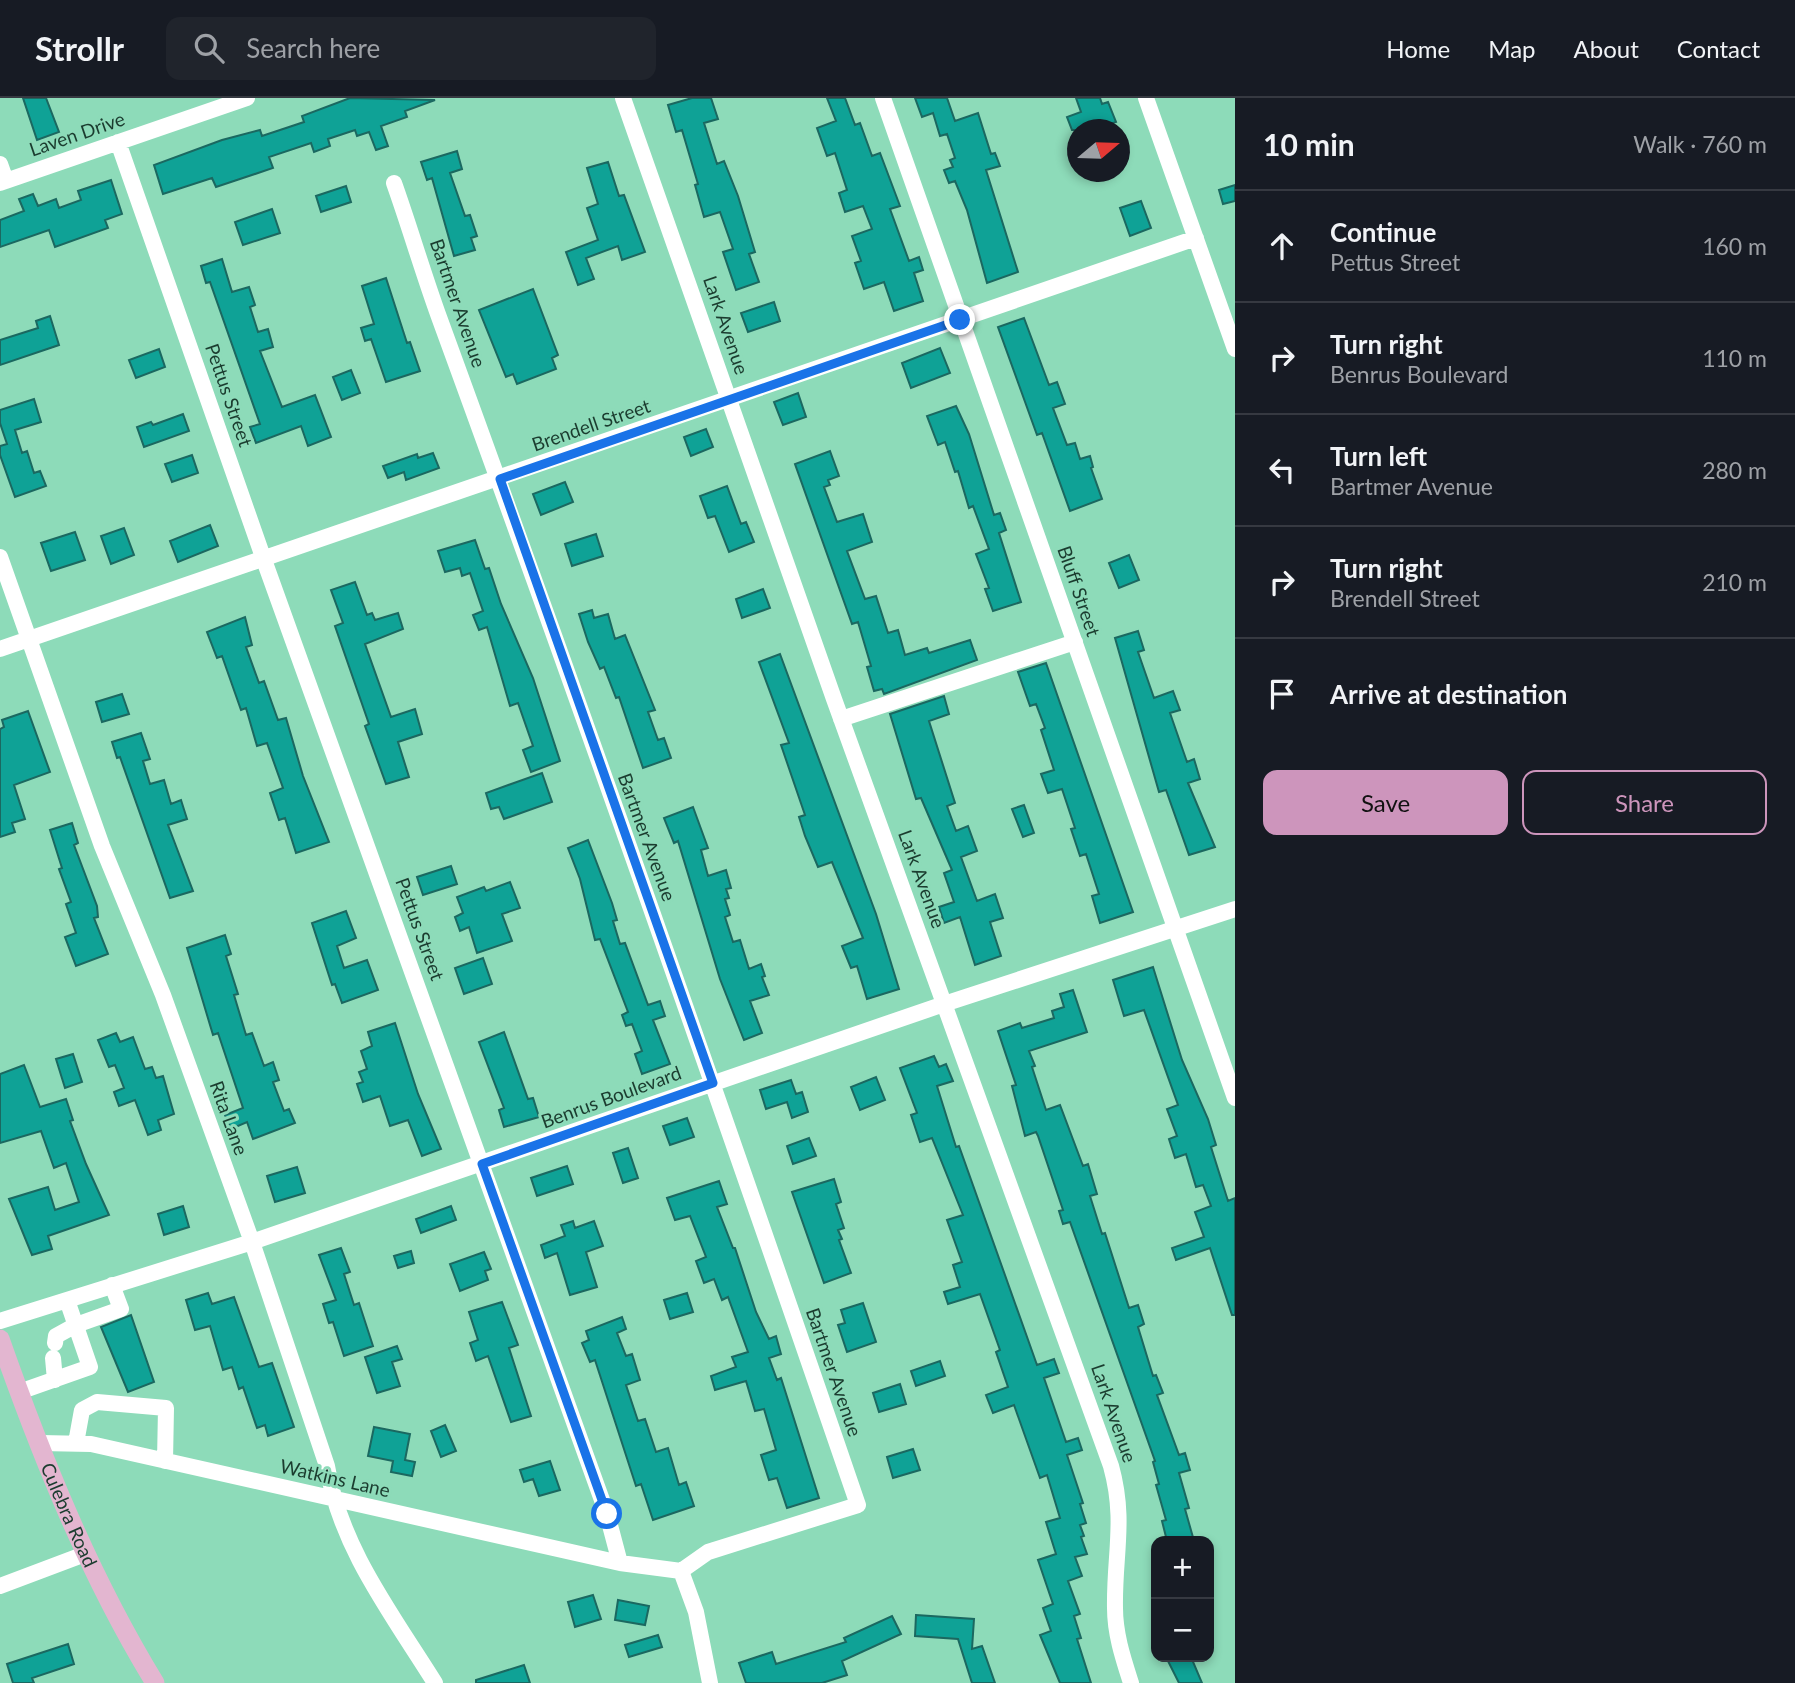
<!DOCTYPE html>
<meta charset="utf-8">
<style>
:root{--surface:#171b24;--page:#20242c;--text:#f1f3f6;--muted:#9ea1a6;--line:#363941;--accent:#cd95bc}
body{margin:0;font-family:Lato,sans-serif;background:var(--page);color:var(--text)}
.controls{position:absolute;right:21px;bottom:21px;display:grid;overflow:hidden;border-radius:14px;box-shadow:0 4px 10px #0003}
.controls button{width:63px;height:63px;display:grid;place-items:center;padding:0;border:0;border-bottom:2px solid var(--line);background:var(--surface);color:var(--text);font:35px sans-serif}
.compass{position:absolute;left:1067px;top:21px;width:63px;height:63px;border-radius:50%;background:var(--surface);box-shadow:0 4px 10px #0003;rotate:71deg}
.stop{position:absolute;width:21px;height:21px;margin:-16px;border:5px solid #1a73e8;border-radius:50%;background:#fff}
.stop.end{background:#1a73e8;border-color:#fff;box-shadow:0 2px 7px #0008}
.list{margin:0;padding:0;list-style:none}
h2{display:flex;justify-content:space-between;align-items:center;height:91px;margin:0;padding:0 28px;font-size:30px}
h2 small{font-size:23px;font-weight:400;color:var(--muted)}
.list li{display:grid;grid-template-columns:46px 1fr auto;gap:21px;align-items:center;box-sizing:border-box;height:112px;padding:0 28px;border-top:2px solid var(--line)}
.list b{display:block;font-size:26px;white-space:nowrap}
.list p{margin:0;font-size:23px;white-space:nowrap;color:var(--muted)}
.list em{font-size:23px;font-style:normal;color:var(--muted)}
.actions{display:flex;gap:14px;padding:21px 28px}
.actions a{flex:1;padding:16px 0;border:2px solid var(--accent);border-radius:14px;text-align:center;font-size:24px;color:var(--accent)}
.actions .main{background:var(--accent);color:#111}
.icon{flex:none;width:38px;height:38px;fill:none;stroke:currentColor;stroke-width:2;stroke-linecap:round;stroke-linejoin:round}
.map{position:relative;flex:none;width:1235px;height:1585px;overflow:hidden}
header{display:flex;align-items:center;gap:42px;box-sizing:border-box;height:98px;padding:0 35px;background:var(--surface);border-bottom:2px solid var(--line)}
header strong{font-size:33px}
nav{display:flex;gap:38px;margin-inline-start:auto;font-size:24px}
.search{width:490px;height:63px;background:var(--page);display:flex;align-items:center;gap:18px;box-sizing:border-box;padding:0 24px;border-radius:14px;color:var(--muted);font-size:26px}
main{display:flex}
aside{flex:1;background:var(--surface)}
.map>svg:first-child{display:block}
.building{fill:#0fa296;stroke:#1b6860;stroke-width:2}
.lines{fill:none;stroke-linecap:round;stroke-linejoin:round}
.minor{stroke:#fff;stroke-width:16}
.major{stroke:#e3b6d0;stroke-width:19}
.route{stroke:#1a73e8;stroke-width:9}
.labels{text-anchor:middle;stroke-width:6;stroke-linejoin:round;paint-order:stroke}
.street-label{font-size:19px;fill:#1b3c2f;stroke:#8ddbb9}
</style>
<header>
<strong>Strollr</strong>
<div class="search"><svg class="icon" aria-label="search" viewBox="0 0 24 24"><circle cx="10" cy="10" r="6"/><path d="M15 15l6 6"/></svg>Search here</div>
<nav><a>Home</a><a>Map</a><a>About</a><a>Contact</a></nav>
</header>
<main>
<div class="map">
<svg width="1235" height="1585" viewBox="0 0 1235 1585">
<rect width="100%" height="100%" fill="#8ddbb9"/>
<path class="building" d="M23,0H46L59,34L37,42Z
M350,0L435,2L405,13L407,19L381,28L388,48L376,52L369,34L357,38L355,32L328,41L330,48L314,54L311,45L269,59L273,70L216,89L212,80L163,96L154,67L222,42L260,32L262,38L304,24L302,18Z
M692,0H711L718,21L704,25L717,66L724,63L738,98L755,154L749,156L759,184L736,192L723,154L733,151L720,114L704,119L695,87L698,86L682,32L676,34L668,7Z
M827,0H845L855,27L860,25L872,58L880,55L900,108L890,111L909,163L919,159L923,172L914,175L923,203L894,213L884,184L864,191L855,165L861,163L852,138L872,131L863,108L845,114L839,95L847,92L835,55L827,58L817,30L836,23Z
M915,0H947L955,23L978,15L991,56L995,55L1000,68L986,72L1018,174L987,185L967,112L955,83L949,85L944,72L953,69L950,62L955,60L947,36L940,38L933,15L922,19Z
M1076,0H1100L1102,6L1108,4L1116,24L1094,32H1072L1067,19L1081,14Z
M457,53L462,71L450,75L465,118L470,117L477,138L471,140L475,152L454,158L432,80L427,82L421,64Z
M608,64L619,98L624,97L645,154L622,162L618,148L586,160L594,181L578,187L566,154L598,142L587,110L598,106L587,70Z
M111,82L122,116L105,122L108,130L55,149L49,132L0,149V122L24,113L19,101L33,96L38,108L56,101L59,110L81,102L78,93Z
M1235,87V103L1223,106L1219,92Z
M346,88L351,104L321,114L316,98Z
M1141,103L1151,130L1130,138L1120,110Z
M272,111L280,135L243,147L235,124Z
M222,161L232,194L249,189L255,207L250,209L258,234L268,231L273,249L260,253L282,309L315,297L331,339L308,348L301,328L256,345L250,329L260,326L210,184L206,185L201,168Z
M386,180L407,245L410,244L420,273L386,284L371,241L365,243L361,230L374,226L362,188Z
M533,191L558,257L552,260L556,271L517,286L513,276L506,279L479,212Z
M774,204L780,223L748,234L741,215Z
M50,218L59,247L0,267V242L38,230L36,223Z
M1024,220L1049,287L1057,284L1065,306L1053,310L1067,347L1075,345L1080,361L1090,358L1093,369L1091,370L1102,401L1070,413L1042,335L1037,337L998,229Z
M940,250L950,275L911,290L902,265Z
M159,251L165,269L136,280L129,262Z
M351,272L360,295L342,302L333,279Z
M798,295L806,319L783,327L774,304Z
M34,301L41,324L15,332L22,355L27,353L34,375L40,373L46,388L15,399L0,357V348L7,346L0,325V312Z
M956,308L969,336L994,417L1000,415L1006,432L999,435L1021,504L993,513L985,491L989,490L976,456L989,451L973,408L969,410L958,373L955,374L945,344L938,347L927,318Z
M183,316L189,333L144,349L137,329L151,324L153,327Z
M706,331L713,349L691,358L684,339Z
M830,353L839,378L828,382L830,387L824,389L837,424L863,416L872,444L847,453L865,501L876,498L888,535L898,532L905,557L927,550L929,555L970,542L977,562L884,596L882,591L874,593L867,569L871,568L858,524L852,526L795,366Z
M433,355L439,370L406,382L404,374L388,380L383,368L417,356L418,360Z
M192,357L198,375L172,384L165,366Z
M565,384L573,404L541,417L533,396Z
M727,388L741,426L746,424L754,444L729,454L715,418L708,420L700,398Z
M210,427L218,448L178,464L170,443Z
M124,430L134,457L111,466L101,438Z
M75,434L85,462L51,473L41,445Z
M596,436L603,458L572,468L565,446Z
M475,442L485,471L489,470L501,506L533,580L560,663L531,674L523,652L533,648L518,605L510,608L487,529L479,532L473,517L483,513L470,475L462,478L460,470L445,474L438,453Z
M1129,457L1139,482L1119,490L1109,465Z
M355,484L367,517L372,515L375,522L398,515L403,531L365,546L391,619L415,611L422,636L398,644L409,679L386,686L365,628L369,626L335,528L343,525L331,492Z
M763,491L770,510L742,520L736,501Z
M592,512L594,520L608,516L615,541L625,537L655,612L648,614L658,642L664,640L671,660L643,670L619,599L616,600L604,569L600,571L588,544L579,516Z
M245,519L252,547L246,549L259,585L264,583L278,622L286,620L303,678L329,744L296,755L285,720L279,722L270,695L283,690L267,645L257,648L246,610L241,612L222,558L217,560L207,534Z
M1138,533L1144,552L1138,554L1154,600L1173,593L1180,612L1170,615L1187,664L1194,661L1200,681L1188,685L1215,749L1189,757L1166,692L1159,694L1115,540Z
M780,556L876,816L899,891L867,901L857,868L851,870L842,848L863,840L832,764L818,769L805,738L799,719L805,717L781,647L789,645L759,564Z
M1046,565L1133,814L1100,825L1092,798L1099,796L1086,756L1080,758L1071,731L1075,730L1062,691L1048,695L1041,676L1054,672L1041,632L1045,630L1036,606L1030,608L1018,574Z
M122,596L129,616L102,624L96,604Z
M944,598L949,616L929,623L955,705L947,708L956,733L968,728L977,753L961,759L977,803L995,796L1003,820L990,824L1001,858L975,867L960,819L944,825L939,809L954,804L944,775L952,772L921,700L916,701L890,616Z
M28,613L50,674L14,687L25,721L12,725L15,734L0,739V631L4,629L2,622Z
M141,635L150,661L143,663L150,686L164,682L171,706L181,702L187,721L168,727L193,793L170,800L120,659L117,660L112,644Z
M542,675L552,704L504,721L499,709L491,711L486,695Z
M1024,707L1034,735L1023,739L1012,711Z
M693,709L708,750L701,752L708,778L726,772L731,790L726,791L729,800L725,801L730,817L725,819L733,844L740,842L749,871L761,866L765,878L762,879L769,897L750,903L762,935L744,942L720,881L678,743L674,745L664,720Z
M72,725L78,745L74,747L97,808L98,819L94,820L108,856L76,868L65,839L76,835L66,806L71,804L59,771L62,770L50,732Z
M588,742L612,805L617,822L613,823L620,846L625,845L648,907L660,903L665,918L653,922L670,966L642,976L635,956L642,953L632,926L626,928L622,917L628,914L600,841L595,842L580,781L568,750Z
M451,768L457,786L423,797L417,779Z
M510,784L520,810L502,816L512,843L477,855L469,829L460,833L455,819L463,815L457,799L484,789L486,793Z
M346,813L356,840L337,848L344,870L367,862L378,892L342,905L335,886L332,887L312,825Z
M225,837L231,856L226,858L238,896L234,897L246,937L252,935L264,968L273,964L279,982L273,984L284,1013L289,1011L295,1025L253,1041L247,1024L231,1031L225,1017L243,1010L218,935L213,937L187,850Z
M483,860L492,886L464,896L455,870Z
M1153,869L1182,962L1208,1021L1216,1047L1211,1049L1228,1103L1235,1100V1217H1232L1210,1150L1176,1162L1172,1150L1204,1139L1195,1114L1211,1108L1203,1087L1196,1089L1186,1056L1175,1060L1169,1041L1177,1038L1167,1011L1178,1007L1144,912L1124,918L1113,882Z
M1073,892L1087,934L1029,953L1035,968L1032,969L1046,1012L1060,1007L1083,1068L1088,1066L1097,1096L1090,1098L1102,1136L1105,1135L1129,1210L1138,1207L1144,1226L1138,1229L1153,1278L1156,1277L1163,1295L1157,1297L1179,1357L1185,1355L1190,1372L1179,1375L1189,1410L1185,1411L1194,1443H1167L1162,1423L1166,1422L1156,1387L1159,1386L1153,1364L1155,1363L1070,1124L1063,1126L1059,1113L1063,1112L1038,1038L1036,1034L1025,1038L1012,988L1016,987L998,933L1020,925L1022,930L1054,920L1052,913L1064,909L1060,896Z
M395,925L418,996L441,1051L422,1058L408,1022L390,1028L380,998L363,1004L357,986L363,984L359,974L367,971L361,953L372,948L368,934Z
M504,934L528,1001L533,1000L539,1019L504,1029L499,1012L504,1010L479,944Z
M116,935L120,944L133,939L145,971L152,969L156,980L163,978L174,1016L158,1022L161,1032L148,1037L135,1002L119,1008L114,994L124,990L115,967L109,969L98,942Z
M73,956L82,984L65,990L56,961Z
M934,958L939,969L946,966L953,983L937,988L956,1049L959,1048L1037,1267L1054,1261L1059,1275L1044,1280L1066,1344L1078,1340L1082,1352L1067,1357L1083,1405L1080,1406L1086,1425L1080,1427L1084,1438L1081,1439L1087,1456L1075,1459L1082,1478L1068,1483L1080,1516L1074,1518L1081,1540L1077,1541L1091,1585H1060L1040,1537L1051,1533L1043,1510L1053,1506L1038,1462L1056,1456L1046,1424L1060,1420L1047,1377L1040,1380L1014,1307L993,1315L986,1297L1008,1289L996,1254L1000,1252L980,1196L948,1206L944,1194L960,1189L953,1167L962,1164L947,1122L963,1117L932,1040L920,1044L911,1017L917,1015L900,970Z
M24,967L40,1009L66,1001L73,1022L70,1023L86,1066L109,1117L48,1138L52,1151L32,1157L9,1101L48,1089L55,1112L79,1104L66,1065L54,1070L41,1033L0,1045V976Z
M876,979L885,1002L860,1012L851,989Z
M791,982L796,996L802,994L808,1014L792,1020L787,1004L766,1011L760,992Z
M687,1020L694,1039L670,1047L663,1028Z
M809,1040L816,1058L793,1066L787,1048Z
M628,1050L638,1080L623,1085L613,1055Z
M567,1068L573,1086L537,1098L531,1080Z
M297,1069L305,1095L275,1104L267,1078Z
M834,1081L841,1104L836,1106L844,1130L838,1132L842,1141L839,1142L851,1175L824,1185L792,1094Z
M719,1083L727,1106L717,1109L733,1150H735L756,1214L769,1241L776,1238L781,1256L769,1260L777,1282L781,1280L819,1400L787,1410L777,1380L769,1382L761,1357L776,1352L764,1311L755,1313L746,1283L715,1292L711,1278L736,1269L732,1259L748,1254L728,1199L722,1202L714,1181L704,1185L696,1163L706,1159L690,1118L675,1122L667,1100Z
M183,1108L189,1129L164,1137L158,1116Z
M451,1108L456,1122L421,1135L416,1121Z
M573,1123L575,1130L594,1123L603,1148L586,1154L597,1189L570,1197L557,1155L545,1160L541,1147L565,1138L561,1127Z
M341,1150L350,1174L344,1176L354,1207L359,1205L373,1248L344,1258L333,1224L329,1225L323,1206L336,1202L319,1157Z
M411,1153L414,1165L398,1170L394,1158Z
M484,1154L491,1171L485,1173L488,1182L460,1193L450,1166Z
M208,1195L212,1206L234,1199L259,1269L272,1265L294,1329L268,1338L265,1327L257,1330L243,1289L239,1291L232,1269L223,1272L210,1228L195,1232L186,1202Z
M687,1195L693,1214L670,1221L664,1202Z
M502,1204L518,1247L509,1250L531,1318L511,1324L488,1258L476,1263L470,1245L478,1242L469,1214Z
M863,1205L876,1244L847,1254L838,1227L845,1225L841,1212Z
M131,1217L154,1284L128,1294L101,1229Z
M622,1219L626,1231L617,1235L626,1258L632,1256L640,1282L626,1287L638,1323L645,1321L656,1354L668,1350L679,1387L686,1384L694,1408L653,1422L641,1386L636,1388L595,1262L590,1264L582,1245L589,1242L586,1233Z
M397,1248L402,1261L392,1264L400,1288L377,1295L365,1259Z
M940,1263L945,1278L916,1288L911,1273Z
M900,1286L906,1306L879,1314L873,1295Z
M445,1327L456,1353L441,1359L431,1333Z
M374,1329L410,1336L405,1362L415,1364L412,1378L391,1374L393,1363L368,1358Z
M913,1351L920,1372L893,1380L887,1359Z
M550,1363L560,1392L539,1398L533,1381L524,1384L520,1372Z
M593,1497L601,1521L575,1529L568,1504Z
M618,1502L649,1508L645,1527L615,1522Z
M916,1517L974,1521L972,1551L982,1548L995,1585H972L958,1541L915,1538Z
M892,1518L901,1536L842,1563L847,1577L822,1585H746L739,1565L772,1554L776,1566L846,1544L844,1540Z
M658,1537L662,1549L629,1559L625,1547Z
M68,1546L74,1566L32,1580L34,1585H13L7,1566Z
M1166,1559H1191L1202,1585H1179Z
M524,1567L530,1585H476V1582Z"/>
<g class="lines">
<path class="minor" d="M623,0L834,601L1111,1368C1126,1422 1114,1457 1115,1510C1115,1536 1123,1560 1131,1585
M883,0L1235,1000
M1146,0L1235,251
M118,44L264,462L607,1416L620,1465
M0,66L6,83
M0,85L247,0
M394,85C410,130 423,175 439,219C583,613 722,1010 858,1407L708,1454L681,1473
M0,459L102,748L163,897L252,1144L327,1368C340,1449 392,1516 435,1585
M0,551L1196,140
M841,621L1075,544
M0,1223L252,1144L944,906L1235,811
M55,1245L56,1238L76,1227L121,1211L112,1187
M53,1260L55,1282
M19,1294L90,1269L67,1202
M40,1345L91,1346L620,1465L681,1473L696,1514L710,1585
M76,1345L82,1312L97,1304L166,1310L165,1363
M0,1488L85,1456"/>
<path class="major" id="s1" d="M0,1241C42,1360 89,1477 155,1585"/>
</g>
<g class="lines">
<path class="route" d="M607,1416L482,1066L713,985L500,381L960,222"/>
</g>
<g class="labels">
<g class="street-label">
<text transform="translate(77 36) rotate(-19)" y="7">Laven Drive</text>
<text transform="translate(458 205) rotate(71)" y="7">Bartmer Avenue</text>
<text transform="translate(726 227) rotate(71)" y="7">Lark Avenue</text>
<text transform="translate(229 297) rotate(71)" y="7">Pettus Street</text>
<text transform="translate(591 327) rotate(-19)" y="7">Brendell Street</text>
<text transform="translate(1079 493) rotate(71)" y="7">Bluff Street</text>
<text transform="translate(647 739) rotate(70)" y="7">Bartmer Avenue</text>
<text transform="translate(922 781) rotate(70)" y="7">Lark Avenue</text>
<text transform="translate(420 831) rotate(70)" y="7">Pettus Street</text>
<text transform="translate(611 999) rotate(-20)" y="7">Benrus Boulevard</text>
<text transform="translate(229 1020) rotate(70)" y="7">Rita Lane</text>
<text transform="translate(834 1274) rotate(71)" y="7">Bartmer Avenue</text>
<text transform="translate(1114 1315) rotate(71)" y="7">Lark Avenue</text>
<text transform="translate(335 1380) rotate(13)" y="7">Watkins Lane</text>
<text dy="7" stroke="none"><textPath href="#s1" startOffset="189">Culebra Road</textPath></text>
</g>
</g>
</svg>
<div class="controls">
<button>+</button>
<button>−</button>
</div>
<svg class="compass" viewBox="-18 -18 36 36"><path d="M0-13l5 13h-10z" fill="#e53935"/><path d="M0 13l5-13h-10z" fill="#9ea1a6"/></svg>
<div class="stop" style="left:607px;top:1416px"></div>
<div class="stop end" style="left:960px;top:222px"></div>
</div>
<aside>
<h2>10 min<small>Walk · 760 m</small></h2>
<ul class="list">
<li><svg class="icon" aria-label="ahead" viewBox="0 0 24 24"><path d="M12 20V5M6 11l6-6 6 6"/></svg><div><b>Continue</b><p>Pettus Street</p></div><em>160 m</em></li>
<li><svg class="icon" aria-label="right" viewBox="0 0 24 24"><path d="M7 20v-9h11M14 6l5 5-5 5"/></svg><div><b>Turn right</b><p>Benrus Boulevard</p></div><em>110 m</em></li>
<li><svg class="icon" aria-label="left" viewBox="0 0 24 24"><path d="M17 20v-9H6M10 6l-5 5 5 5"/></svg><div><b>Turn left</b><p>Bartmer Avenue</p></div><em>280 m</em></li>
<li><svg class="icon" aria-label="right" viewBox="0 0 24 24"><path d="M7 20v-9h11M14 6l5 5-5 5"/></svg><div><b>Turn right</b><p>Brendell Street</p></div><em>210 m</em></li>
<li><svg class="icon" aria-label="arrive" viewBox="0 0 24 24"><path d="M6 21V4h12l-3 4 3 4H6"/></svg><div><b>Arrive at destination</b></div></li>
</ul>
<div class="actions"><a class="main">Save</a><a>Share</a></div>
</aside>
</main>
